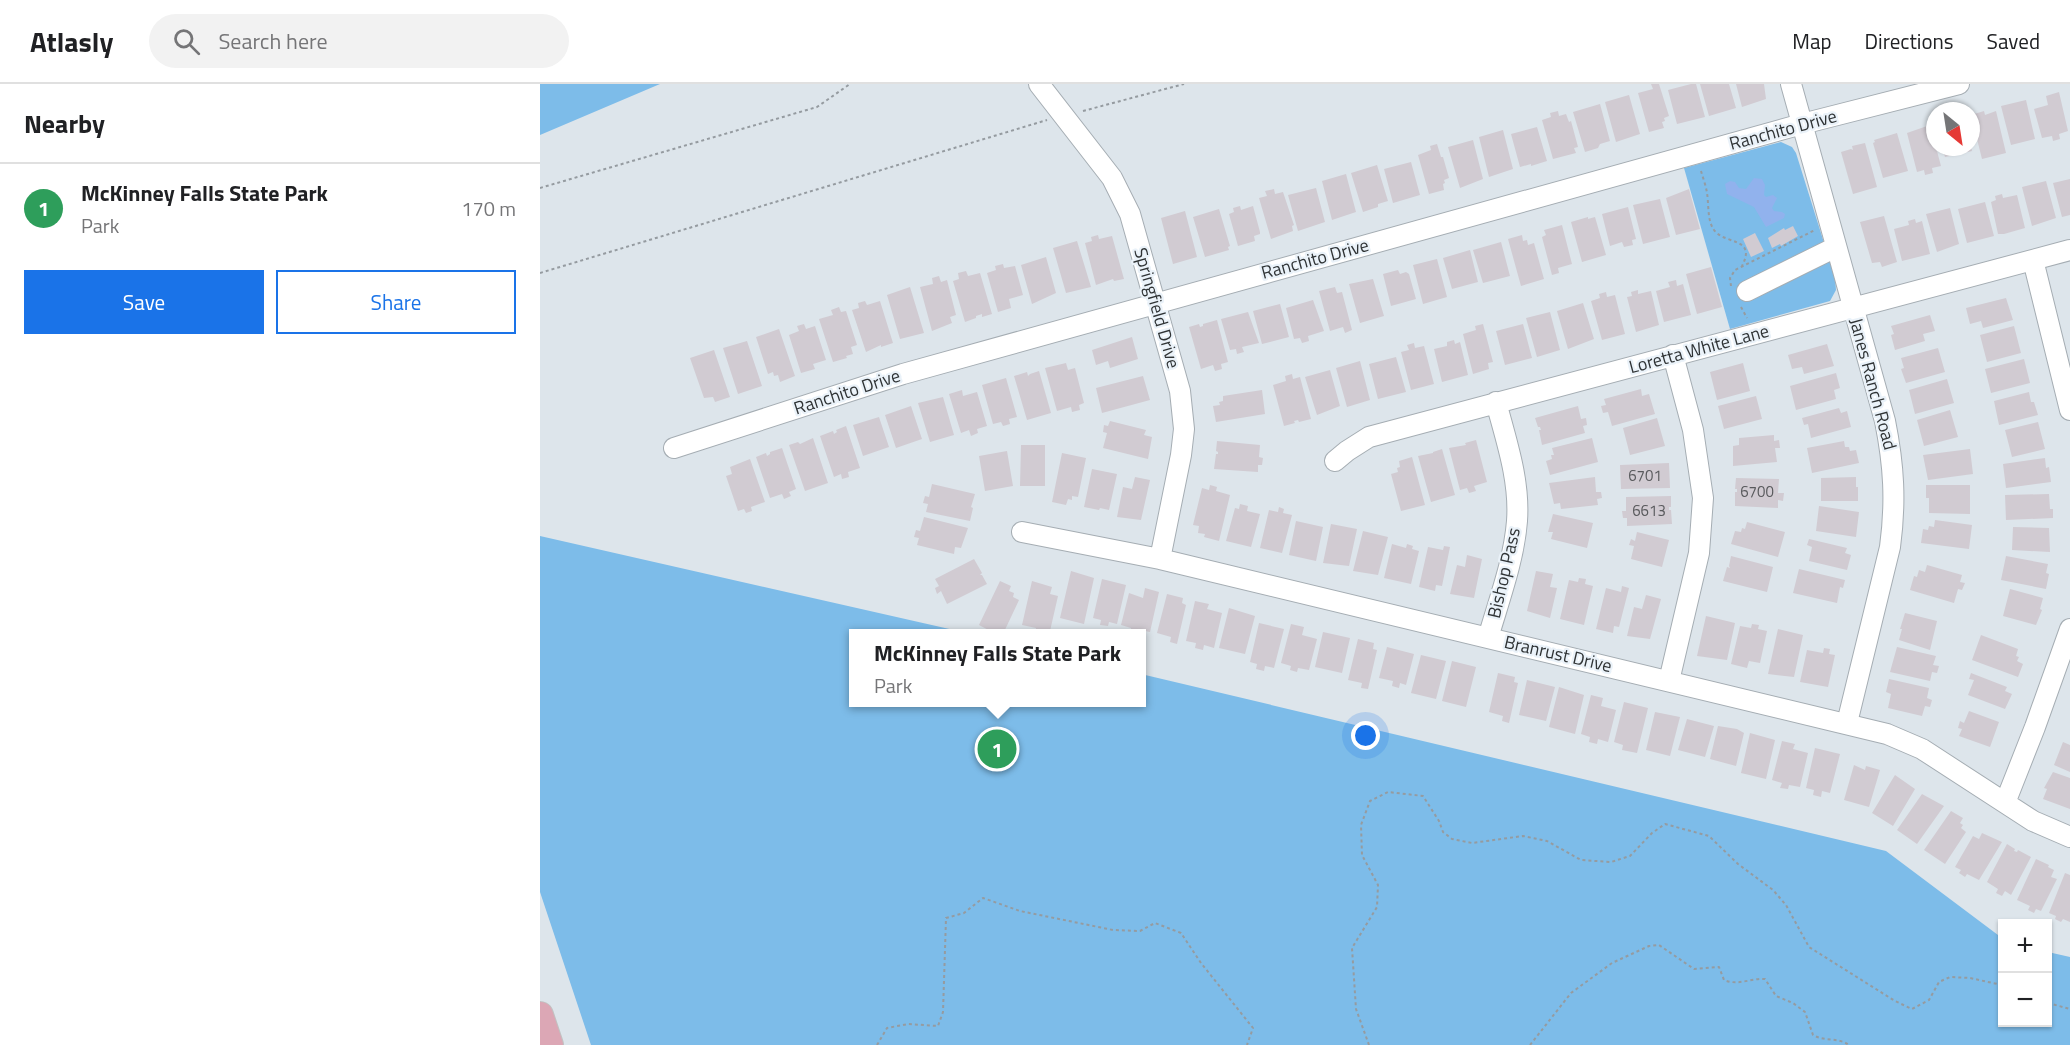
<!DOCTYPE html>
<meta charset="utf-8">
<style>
:root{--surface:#fff;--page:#f2f2f2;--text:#202124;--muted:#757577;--line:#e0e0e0;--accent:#1a73e8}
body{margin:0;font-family:"Titillium Web",sans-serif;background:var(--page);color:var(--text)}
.controls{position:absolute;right:18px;bottom:18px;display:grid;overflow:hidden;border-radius:0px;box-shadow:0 2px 4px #0004}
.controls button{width:54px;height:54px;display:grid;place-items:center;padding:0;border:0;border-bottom:2px solid var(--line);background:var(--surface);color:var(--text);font:30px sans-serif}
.compass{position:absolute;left:1386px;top:18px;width:54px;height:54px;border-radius:50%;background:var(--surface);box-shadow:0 2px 4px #0004;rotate:150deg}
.you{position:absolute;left:826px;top:652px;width:21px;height:21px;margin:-15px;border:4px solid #fff;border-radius:50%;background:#1a73e8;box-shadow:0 0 0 9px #1a73e833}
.badge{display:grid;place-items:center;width:39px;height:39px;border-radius:50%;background:var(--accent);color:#fff;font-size:20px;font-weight:700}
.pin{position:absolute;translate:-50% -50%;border:3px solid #fff;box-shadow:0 2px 6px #0006}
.popup{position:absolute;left:309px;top:545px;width:297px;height:78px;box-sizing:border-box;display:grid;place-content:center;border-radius:0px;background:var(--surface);filter:drop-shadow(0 2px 4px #0005);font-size:20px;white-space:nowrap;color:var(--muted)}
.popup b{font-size:22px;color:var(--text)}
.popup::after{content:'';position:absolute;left:50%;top:100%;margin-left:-12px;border:12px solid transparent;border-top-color:var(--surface)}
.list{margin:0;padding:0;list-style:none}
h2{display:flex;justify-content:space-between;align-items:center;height:78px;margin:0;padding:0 24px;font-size:26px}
h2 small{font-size:20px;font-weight:400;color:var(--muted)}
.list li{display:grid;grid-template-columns:39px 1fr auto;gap:18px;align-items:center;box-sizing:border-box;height:90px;padding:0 24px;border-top:2px solid var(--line)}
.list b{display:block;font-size:22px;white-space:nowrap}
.list p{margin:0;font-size:20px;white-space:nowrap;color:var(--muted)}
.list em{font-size:20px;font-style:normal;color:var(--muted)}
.actions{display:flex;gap:12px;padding:18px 24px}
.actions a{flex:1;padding:14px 0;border:2px solid var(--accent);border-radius:0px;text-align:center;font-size:21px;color:var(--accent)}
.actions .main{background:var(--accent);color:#fff}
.icon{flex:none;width:33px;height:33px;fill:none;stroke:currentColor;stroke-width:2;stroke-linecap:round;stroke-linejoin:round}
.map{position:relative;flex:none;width:1530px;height:961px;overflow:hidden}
header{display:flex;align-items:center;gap:36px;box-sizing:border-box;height:84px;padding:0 30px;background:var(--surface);border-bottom:2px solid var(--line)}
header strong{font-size:28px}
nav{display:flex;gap:33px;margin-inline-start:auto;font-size:21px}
.search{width:420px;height:54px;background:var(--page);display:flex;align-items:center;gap:15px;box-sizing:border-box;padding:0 21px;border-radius:33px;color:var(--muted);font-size:22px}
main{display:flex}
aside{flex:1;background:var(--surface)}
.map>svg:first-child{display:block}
.green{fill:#7dbce9}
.water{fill:#91b2ed}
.building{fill:#d1cbd2}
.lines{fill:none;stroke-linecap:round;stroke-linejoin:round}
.minor-casing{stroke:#a5adb3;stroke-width:22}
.major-casing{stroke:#c1c2c2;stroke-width:28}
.path{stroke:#959ba0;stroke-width:2;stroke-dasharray:3 3;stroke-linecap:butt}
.minor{stroke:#fff;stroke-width:20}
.major{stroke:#dca7b5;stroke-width:26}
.labels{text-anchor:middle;stroke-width:4.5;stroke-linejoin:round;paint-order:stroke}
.number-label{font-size:15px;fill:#58595c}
.street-label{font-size:18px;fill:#2f3335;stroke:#eaf2f9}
</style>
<header>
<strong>Atlasly</strong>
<div class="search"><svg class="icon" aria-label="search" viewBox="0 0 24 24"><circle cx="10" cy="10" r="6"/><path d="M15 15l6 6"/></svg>Search here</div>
<nav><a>Map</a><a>Directions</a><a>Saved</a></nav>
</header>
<main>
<aside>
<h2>Nearby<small></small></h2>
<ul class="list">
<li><span class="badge" style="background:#2e9e5b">1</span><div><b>McKinney Falls State Park</b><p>Park</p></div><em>170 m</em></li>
</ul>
<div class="actions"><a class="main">Save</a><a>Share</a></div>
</aside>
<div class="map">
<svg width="1530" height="961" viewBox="0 0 1530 961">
<rect width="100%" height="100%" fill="#dde5eb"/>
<path class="green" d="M0,0H120L0,51Z
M1241,58L1252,63L1256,69L1295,194L1296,206L1290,217L1190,245L1144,84Z
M0,452L427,549L313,550V618H601V590L1346,767L1462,854V938H1508V868L1530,873V961H51L0,808Z"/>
<path class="water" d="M1214,94L1222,95L1225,101L1224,111L1226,113L1233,111L1237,114L1232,124L1234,127L1242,128L1245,130L1244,134L1226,143L1214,123L1187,110L1185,100L1190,97L1195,98L1199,104L1206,105Z"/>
<path class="building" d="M1111,0H1119L1129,32L1124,34L1125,37L1122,38L1124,44L1109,48L1098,9L1113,5Z
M1151,0H1156L1165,33L1137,40L1128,6Z
M1160,0H1189L1196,24L1169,32Z
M1196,0H1224L1226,15L1202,23Z
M1519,8L1528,47L1519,50L1520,55L1513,57L1512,52L1502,54L1494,25L1508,21L1506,12Z
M1089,11L1100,50L1076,58L1065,18Z
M1486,16L1495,55L1471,61L1461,22Z
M1060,20L1070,57L1060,60L1058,64L1045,68L1033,28Z
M1018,27L1019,32L1026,30L1029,38L1031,37L1038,63L1034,64L1036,69L1013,75L1002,36L1011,33L1010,29Z
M1444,27L1445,31L1456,27L1466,69L1442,75L1431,31Z
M1390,41L1401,82L1392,84L1393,89L1385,91L1384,86L1377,88L1367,49Z
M997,43L1007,77L991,82V80L980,83L971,50Z
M963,46L973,85L949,93L939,53Z
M1357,49L1368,87L1343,94L1333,59L1335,58L1334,56Z
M933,56L943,95L920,104L908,63Z
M1325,59L1337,103L1313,110L1301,68L1311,65L1313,66L1312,62Z
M897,60L901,73H903L909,94L904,96L905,99L903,100L904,106L889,110L878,71L891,66L890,62Z
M1402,63H1431L1432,67L1405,73Z
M871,78L880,111L853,119L844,85Z
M837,81L848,117L838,120V123L823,128L811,89Z
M806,90L816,128L792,136L782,97Z
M1530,95V131L1522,133L1513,99Z
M1506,97L1516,134L1492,142L1482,103Z
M776,104L785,138L758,147L748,111Z
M734,105L735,110L743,108L754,141L752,142L753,147L731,155L719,114L727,112L725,107Z
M1149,105L1160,145L1136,151L1126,114Z
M1462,110L1463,114L1477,111L1485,144L1464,150H1458L1451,118L1456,116L1455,112Z
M1120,115L1130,153L1103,160L1093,121Z
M1445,118L1454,152L1427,159L1418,125Z
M700,122L701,126L713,122L720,148V150L714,152L715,157L698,162L689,130L694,128L693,124Z
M1088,123L1096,155L1092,156L1093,161L1084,163L1082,158L1070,162L1062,130Z
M1410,124L1419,160L1397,168L1386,130Z
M679,125L690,162L688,163L689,166L665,173L653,133Z
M645,127L657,173L633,180L621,134Z
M1344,132L1357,178L1342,183L1340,178L1332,179L1320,138Z
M1048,133V135L1055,133L1066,171L1042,178L1031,138Z
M1375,135L1376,139L1382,137L1390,170L1362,177L1354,145L1369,141L1368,137Z
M1022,141L1032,180L1018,184L1019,189L1012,191L1002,153L1006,151L1004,146Z
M1253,142L1258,152L1241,162L1240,160L1232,164L1228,154L1244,144L1245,146Z
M1215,149L1224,167L1211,173L1203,155Z
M558,151L559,155L572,152L584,195L574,197L573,195L556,201L545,159L552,157L551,153Z
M982,151L983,157L987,156L988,161L994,159L1004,195L981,202L968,155Z
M537,157L551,203L526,209L513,164Z
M961,158L970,192L943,199L933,166Z
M930,166L938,198L912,205L903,174Z
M506,173L516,209L492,220L481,181Z
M897,175L907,213L883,220L873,181Z
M463,180L464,184L475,182L483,211L469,215L471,224L458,228L447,189L456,186L455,182Z
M1171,183L1182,223L1157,230L1146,190Z
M858,186L860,190L866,188L869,190L876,215L851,222L843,190Z
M426,187L428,192L440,189L452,230L442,233V230L436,232V234L425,238L413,197L419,195L418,189Z
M399,192L401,198L407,196L416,231L410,233L412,239L392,247L380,203L393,200L392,194Z
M833,195L844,232L820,239L809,200Z
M1136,196L1137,202L1143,200L1151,231L1124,238L1116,207L1130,203L1128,198Z
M370,203L384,249L360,255L347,211Z
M795,203L797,209L802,208L812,246L805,249L803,243L790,247L779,207Z
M1098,206V210L1111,207L1119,241L1096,248L1087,213L1092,212L1091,208Z
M1066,208L1067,213L1075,211L1085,250L1062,256L1051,217L1060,214L1059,210Z
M1466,214L1473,236L1443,244L1441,237L1430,240L1426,224Z
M773,216L784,247L768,252L769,257L762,259L760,254L754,255L746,224Z
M325,217L327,221L340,217L353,259L341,263V261L326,268L312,226L319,224L318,219Z
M1043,219L1054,255L1028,265L1017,227Z
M740,220L749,253L722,260L713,227Z
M299,223L301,228L306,227L317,261L311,263L313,270L306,272L307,274L293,278L279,235L293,231L291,226Z
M708,228L719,259L702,263L704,268L697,270L696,265L690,266L681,235Z
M1010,228L1020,266L997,273L986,234Z
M1390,231L1395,247L1383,250L1385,257L1355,266L1351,251L1354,250L1351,242Z
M677,236L688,278L681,280L682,285L675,287L673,281L661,285L649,243L659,240L660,243L663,242V240Z
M264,240L266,245L275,242L286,276L273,280L275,285L261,289L249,251L259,247L257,242Z
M943,240L953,278L948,279L949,285L933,290L923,250L936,246L935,242Z
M983,240L992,274L965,281L956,247Z
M1474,242L1481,269L1447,278L1440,251Z
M239,245L255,292L240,298L238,291L234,292L233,288L228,290L216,253Z
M592,253L598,275L570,284L568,277L556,281L552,266Z
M914,256L915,260L920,258L928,291L902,298L894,265L907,262V258Z
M207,257L222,302L198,310L183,264Z
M874,259L875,264L884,262L894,300L871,306L861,268L869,266L867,261Z
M1287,260L1294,282L1264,290L1262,283L1252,285L1248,271Z
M1398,264L1405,288L1366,299L1361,285L1364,284L1361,274Z
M174,266L190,313L175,318L173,313L164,314L150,274Z
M856,273L866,308L838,315L829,280Z
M1484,275L1490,299L1451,309L1445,285Z
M820,277L830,316L807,323L796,284Z
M526,279L528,286L535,284L544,319L539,321L540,326L532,328L531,323L517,327L505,284Z
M1203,279L1210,307L1177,316L1170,288Z
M790,286L800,322L777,331L765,293Z
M499,287L511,329L487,336L474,292L487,288L488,292L490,290Z
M1296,289L1300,304L1294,306L1296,315L1256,326L1250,302Z
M752,290L753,295L760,293L771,335L759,338L758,336L754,337L755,339L744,342L733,301L746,297L745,292Z
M603,292L610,316L562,329L556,304Z
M466,294L477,333L469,335L470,340L463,342L461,338L453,340L442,301Z
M1407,295L1414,319L1375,330L1369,306Z
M1101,305L1102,312L1109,310L1115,330L1072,342L1068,328L1063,329L1061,322L1066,321L1064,315Z
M422,306L423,312L437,308L447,342L437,345L438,349L431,352L429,346L421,349L409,310Z
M722,306L725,330L676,338L673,322L680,321L679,318L683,317V312Z
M1489,308L1491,318H1494L1498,331L1459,341L1454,317Z
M1216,312L1222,335L1184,345L1178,322Z
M403,313L414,351L390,358L378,319Z
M371,322L382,355L356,364L345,331Z
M1038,322L1041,335L1046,334L1047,341L1043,342L1045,349L1002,361L999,346H1001L1000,343H998L995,334Z
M1299,324L1301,329L1307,327L1311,343L1271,354L1268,340L1264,341L1262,334Z
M1410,326L1418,353L1384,362L1377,336Z
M339,333L349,363L323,372L313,341Z
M1117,334L1125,362L1090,371L1083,344Z
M570,337L606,346L604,351L612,353L608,375L563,364L567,349L563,348L564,341L568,342Z
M1498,338L1505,365L1472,373L1465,346Z
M306,342L320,384L308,388L309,393L302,395L301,390L294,393L280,352L293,347L294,350L297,348L296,346Z
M1234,351V357L1239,356L1240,364H1235L1237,378L1193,382V362L1199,361V354Z
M273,354L288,399L265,407L249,361L258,358L260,360Z
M1052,354L1058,378L1010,391L1006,377L1012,375L1011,371H1014L1012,364Z
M936,356L947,398L934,402L936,407L929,409L927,404L920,406L909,364L926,361L925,359Z
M677,357L720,361L719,373L723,374L722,381H718V388L674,385L676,370H678V368L676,367Z
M1304,357L1305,363H1309L1310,367L1316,366L1319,379L1272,389L1267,364Z
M481,361H505V402H480Z
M242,364L256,405L249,408L251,412L244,415L242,410L230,414L216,373L226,369L227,372L230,370V368Z
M902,365L915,411L891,418L878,372L893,369V368Z
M1430,365L1433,390L1388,396L1383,371Z
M467,367L473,402L445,407L439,372Z
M522,369L546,374L538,413L532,412V416L528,415L526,421L512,418Z
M872,373L885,421L861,427L851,390L858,388L857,384L860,383L859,377Z
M1505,374L1506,384L1509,383L1511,398L1466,404L1463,380Z
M210,375L225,418L211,423L212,427L206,429L204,425L198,427L186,392L192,390L190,383Z
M1129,379L1130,404L1081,405L1080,381Z
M552,385L577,390L569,426L560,424L559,426L544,423Z
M595,393L610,396L601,436L577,433L583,403L592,405Z
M1055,393L1056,408H1061L1062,414L1057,415L1058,421L1021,425L1020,419L1014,420L1009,399Z
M1316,393V403H1318V417H1281V394Z
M1196,394L1239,395L1238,409H1244L1243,417L1238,416V424L1195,422V408H1197V405H1195Z
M392,400L435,410L431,423L433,424L430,437L386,428L388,420L383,419L385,412L389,413Z
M670,401L677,403L676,407L690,411L679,457L664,453L665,450L658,449L659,442L653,441L662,404L669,406Z
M1386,401H1430V430L1389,429V414H1386Z
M1509,410L1510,425H1513V434L1466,436L1465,411Z
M1131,412V423H1129V426H1131L1132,440L1087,442V434H1083L1082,427H1086V413Z
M700,420L708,422L707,427L720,430L711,463L686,457L695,424L699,425Z
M1279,422L1319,428L1316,453L1276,447Z
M739,423L744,425L743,429L752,431L742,469L720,464L729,426L738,428Z
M1013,430L1053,439L1047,464L1011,455L1013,448H1008Z
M384,433L428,444L421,464L415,463L414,470L377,461L379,454L374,453L376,446L380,447Z
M1395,436L1432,441L1429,465L1381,459L1383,445L1388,446L1389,442L1394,443Z
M756,437L783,443L776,477L749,471Z
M1207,438L1245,448L1238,473L1191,460L1195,447L1201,448L1202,444L1205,445Z
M791,440L817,445L809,482L783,479Z
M1473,443L1509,444L1510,468L1472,466Z
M823,447L848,453L838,491L813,487Z
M1097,448L1129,456L1122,483L1091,475L1094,462L1089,461L1091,455L1095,457Z
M1269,455L1307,464L1305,469L1311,471L1307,486L1269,477L1272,463L1267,461Z
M852,460L866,464L867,460L873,462L872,465L879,467L871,500L844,494Z
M904,462L910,463L902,502L896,501L895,507L879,503L888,463L903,466Z
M927,471L942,475L934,514L910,510L917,481L925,483Z
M1191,472L1233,483L1227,508L1183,497L1187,483L1190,484L1189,482Z
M1466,472L1508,480L1506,489L1509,490L1506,505L1461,496Z
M434,475L442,489L440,491H442L447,500L407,520L401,507L397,510L395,504L399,502L395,495Z
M1387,481L1422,491L1420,498L1425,499L1422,506L1418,505L1414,519L1370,506L1374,492L1377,493L1379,486L1385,488Z
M1259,485L1305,496L1303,504L1300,503L1297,519L1253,509Z
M531,487L554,494L544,540L520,534Z
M996,487L1013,490L1010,503L1017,504L1010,534L987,527Z
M1039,494L1046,495L1045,500L1053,502L1044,541L1020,535L1029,496L1038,498Z
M562,495L586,501L577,540L569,538L568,542L560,541L561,536L553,534Z
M460,497L471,502L469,507L474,509L473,513L479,516L463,550H456L439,541Z
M492,497L512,503L510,510L518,512L510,547L504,546L503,550L495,549L496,544L482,541Z
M1082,502L1089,504L1079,543L1074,542L1073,549L1056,545L1066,504L1081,508Z
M605,504L619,508L610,548L600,546L599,550H590L591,544L581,541L589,509L603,514Z
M1470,505L1503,514L1500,525L1502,526L1496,541L1463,532Z
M627,510L643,514L642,519L646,521L637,560L630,558L631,553L617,549Z
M1106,511L1121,515L1110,555L1087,552L1094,523L1102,525Z
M655,517L669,520L667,525L682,529L674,564L664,561L663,566L655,564L656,559L646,557Z
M689,524L715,532L705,570L679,564Z
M1365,529L1397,537L1390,566L1359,556L1362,545H1360Z
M1166,532L1195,539L1187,576L1157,572Z
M719,539L744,545L734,584L725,582L724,587L716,585L717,580L710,578Z
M751,540L764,543L762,551L777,555L769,586L758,584L757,588L750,586L751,582L741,579Z
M1212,540L1219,541L1218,545L1227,547L1220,579L1209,577L1207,584L1191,580L1200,542L1211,544Z
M1238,545L1263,551L1254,593L1228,590Z
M783,548L810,554L802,589L775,583Z
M1441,551L1478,565L1476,572L1479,573L1477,577L1483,580L1478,593L1432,576Z
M818,555L834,559L833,565L837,566L828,605L821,604L822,599L808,596Z
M847,563L874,570L866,601L860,599L859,604L852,602L853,597L839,594Z
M1357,563L1396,572L1393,581L1399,582L1397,589L1392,588L1390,597L1350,588Z
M1284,564L1290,565L1289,570L1295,571L1288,603L1260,598L1267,566L1283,569Z
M881,571L906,577L896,615L871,609Z
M912,577L936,583L926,623L902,617Z
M958,589L975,593L974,598L978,599L969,639L962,637L963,632L949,628Z
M1431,589L1467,603L1465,607L1472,610L1465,625L1428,611L1434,596L1429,595Z
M1349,595L1389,604L1387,614L1392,616L1390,623L1385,622L1382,632L1348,624L1351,610L1346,608Z
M987,596L1015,603L1006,637L979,631Z
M1019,603L1044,611L1035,650L1009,643Z
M1051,611L1063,614L1061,622L1076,626L1068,658L1058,655L1057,660L1049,658L1050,653L1041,650Z
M1084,618L1108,624L1097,669L1082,666L1083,661L1074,658Z
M1429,627L1459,638L1450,663L1419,652L1422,645L1418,644L1420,637L1424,639Z
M1115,628L1140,633L1130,672L1106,666Z
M1147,635L1174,642L1165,673L1138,666Z
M1178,642L1197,645L1204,649L1196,682L1170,675Z
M1210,649L1235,656L1226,695L1201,689Z
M1242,657L1255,660L1253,665L1268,669L1260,703L1249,701L1248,705L1240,704L1242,699L1232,696Z
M1523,658L1530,661V688L1514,681Z
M1275,664L1300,670L1290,709L1282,707L1281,713L1273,711L1274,706L1266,704Z
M1314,681L1325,686L1326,682L1340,686L1329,723L1304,716Z
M1513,688L1530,694V725L1503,715L1507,705L1504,704Z
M1355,691L1375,705L1353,742L1332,729Z
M1382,710L1404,722L1377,760L1357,746Z
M1411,727L1423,734L1420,739L1423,741L1421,744L1426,748L1405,780L1384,766Z
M1442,749L1462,758L1439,796L1427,790L1425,793L1419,789L1421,786L1415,783L1433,752L1439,755Z
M1467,760L1475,765L1474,767L1477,768L1478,766L1491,773L1471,811L1465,807L1462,812L1456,809L1458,805L1447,798Z
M1496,775L1509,781L1508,783L1514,786L1511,793L1517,795L1501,827L1496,825L1494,829L1488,826L1490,822L1477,816Z
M1525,789L1530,791V838L1523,835L1521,838L1515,835L1516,832L1509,829Z"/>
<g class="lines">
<g class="minor-casing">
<path id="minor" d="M499,0L572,94L590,130L640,307L644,345L641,371L620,475
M1251,0L1345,337C1354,382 1356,418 1350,463L1307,639
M1493,176L1530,326
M1207,207L1296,163
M134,364L363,290L1262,40L1419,0
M795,377L807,367L829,353L1530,166
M482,448L620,475L1347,650L1382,665L1493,737L1530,753
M948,554C959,516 974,476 977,437C980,396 966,356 956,318
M1129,597L1159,469L1163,414L1153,346L1133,271
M1465,719L1495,643L1530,545"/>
</g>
<g class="major-casing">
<path id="major" d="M0,931L10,961"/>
</g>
<path class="path" d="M543,27L644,0
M1161,87C1163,94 1166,102 1167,109C1169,121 1167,136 1174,146C1185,161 1217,153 1202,182
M0,104L277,23L310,0
M0,189L507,36
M1191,202L1190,194L1195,186L1275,146
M1201,223L1207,234
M1508,919L1530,925
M337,961L347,944L368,940L398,942L403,928L406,834L424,829L443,814L480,827L573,846L600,847L615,839L641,849L661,879L713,944L707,961
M829,961L816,925L812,864L837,823L838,801L822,771L821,741L830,717L848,708L883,712L899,737L903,748L912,755L932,759L983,752L1007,757L1041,776L1071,778L1090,772L1112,749L1125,740L1169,752L1198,780L1233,806L1246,821L1269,863L1355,917L1372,925L1389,916L1399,898L1410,893L1430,894L1462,901
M990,961L1031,909L1072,879L1109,862L1119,861L1154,885L1179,883L1184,896C1198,902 1211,894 1225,895L1236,912L1253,919L1265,928L1273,951C1285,958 1298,953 1309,961"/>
<use href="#minor" class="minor"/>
<use href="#major" class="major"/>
</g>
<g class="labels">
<g class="number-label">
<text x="1105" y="397">6701</text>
<text x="1217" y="413">6700</text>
<text x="1109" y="432">6613</text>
</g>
<g class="street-label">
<text transform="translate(1243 46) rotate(-15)" y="6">Ranchito Drive</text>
<text transform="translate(775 175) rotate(-15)" y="6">Ranchito Drive</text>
<text transform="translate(617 224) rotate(74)" y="6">Springfield Drive</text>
<text transform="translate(1159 265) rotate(-15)" y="6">Loretta White Lane</text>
<text transform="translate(1333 300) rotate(75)" y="6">Janes Ranch Road</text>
<text transform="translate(307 308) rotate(-18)" y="6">Ranchito Drive</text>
<text transform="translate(964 489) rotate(-77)" y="6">Bishop Pass</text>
<text transform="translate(1018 570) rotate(13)" y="6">Branrust Drive</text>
</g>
</g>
</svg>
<div class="controls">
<button>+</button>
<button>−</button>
</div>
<svg class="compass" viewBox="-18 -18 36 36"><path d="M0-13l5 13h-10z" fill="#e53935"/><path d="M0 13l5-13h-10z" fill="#757577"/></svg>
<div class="you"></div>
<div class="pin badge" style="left:457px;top:665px;background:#2e9e5b">1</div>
<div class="popup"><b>McKinney Falls State Park</b>Park</div>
</div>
</main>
